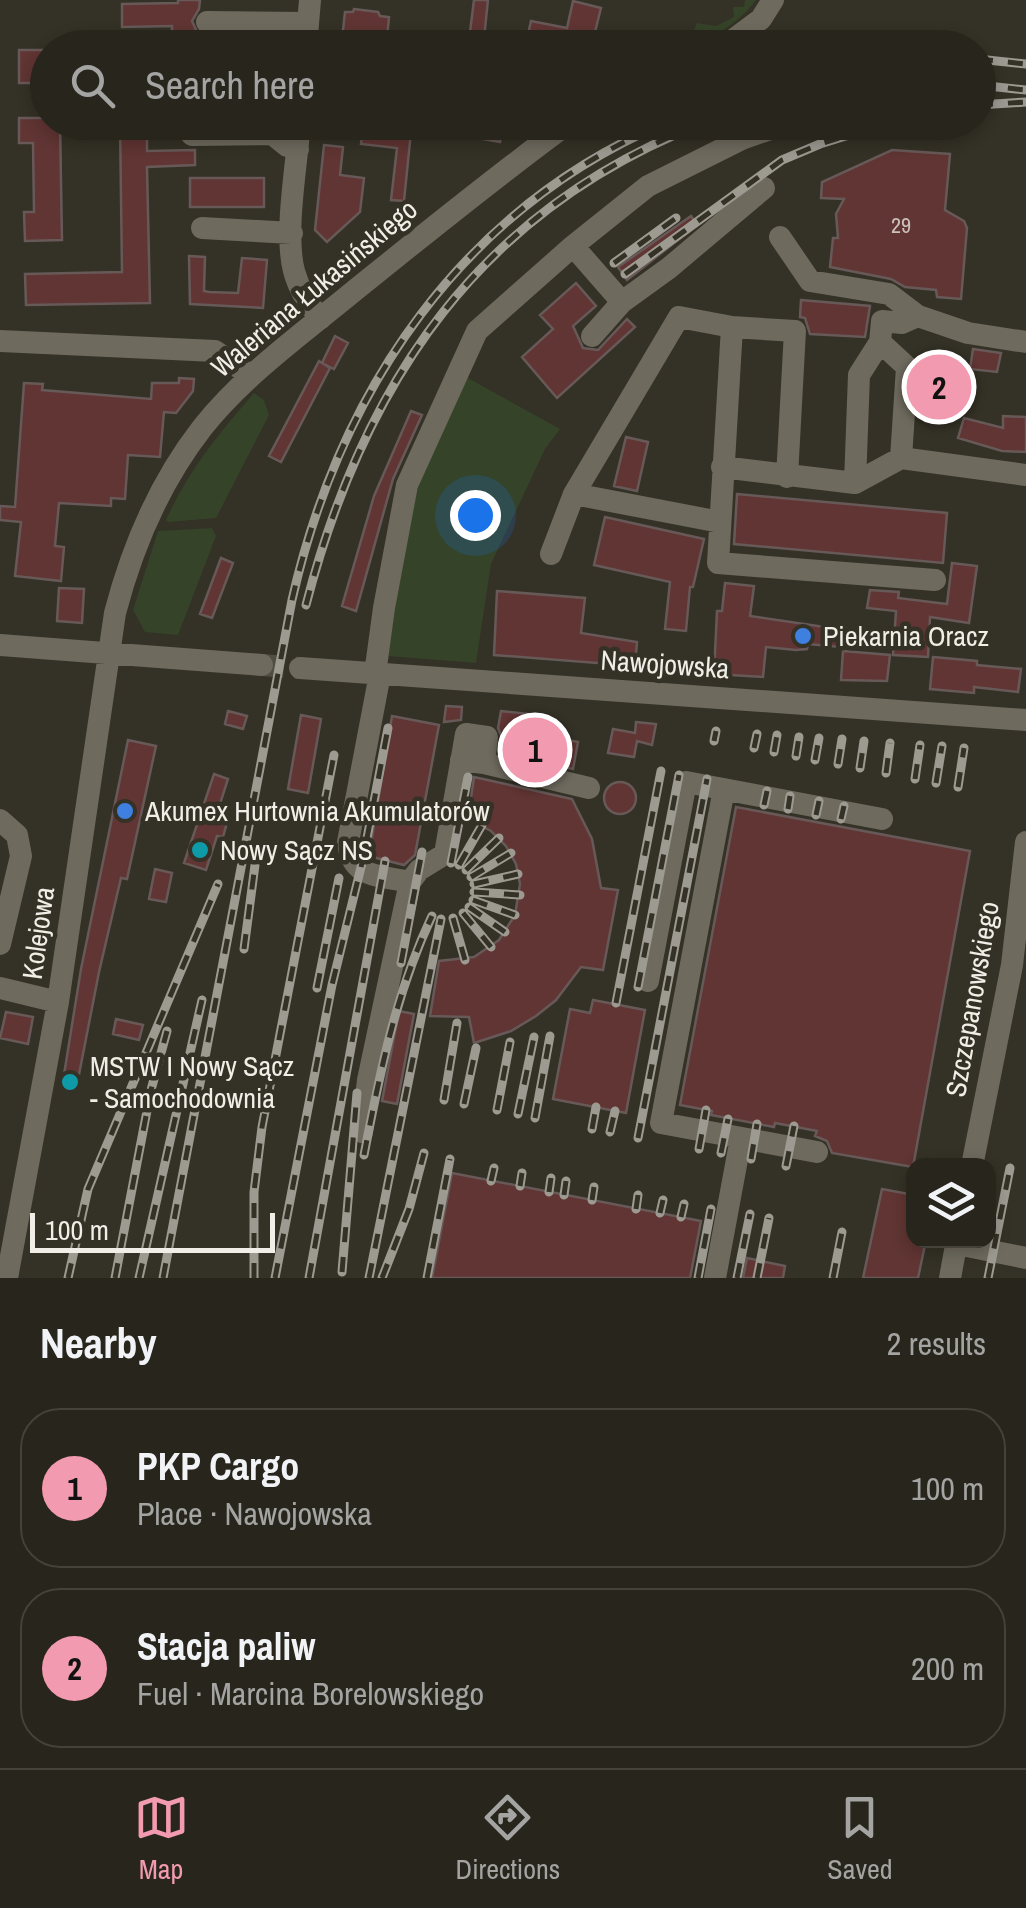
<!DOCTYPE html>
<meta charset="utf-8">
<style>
:root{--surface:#27251c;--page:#333129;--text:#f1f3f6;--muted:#a4a5a3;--line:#43423b;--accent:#f29aaf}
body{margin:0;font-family:"Archivo Narrow",sans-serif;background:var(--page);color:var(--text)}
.controls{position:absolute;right:30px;bottom:30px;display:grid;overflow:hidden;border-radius:20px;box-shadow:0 5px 15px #0003}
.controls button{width:90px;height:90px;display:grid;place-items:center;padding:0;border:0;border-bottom:2px solid var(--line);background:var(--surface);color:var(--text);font:50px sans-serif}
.scale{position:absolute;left:30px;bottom:25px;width:245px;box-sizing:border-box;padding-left:10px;border:5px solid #f0eee7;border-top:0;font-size:28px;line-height:35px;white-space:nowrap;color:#f0eee7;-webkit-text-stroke:8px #343126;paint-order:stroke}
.you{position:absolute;left:475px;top:515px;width:35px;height:35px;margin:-25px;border:8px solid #fff;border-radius:50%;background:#1a73e8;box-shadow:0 0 0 15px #1a73e833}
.badge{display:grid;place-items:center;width:65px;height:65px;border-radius:50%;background:var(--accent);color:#111;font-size:32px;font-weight:700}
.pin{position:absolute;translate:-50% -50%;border:5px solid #fff;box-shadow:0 2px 10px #0006}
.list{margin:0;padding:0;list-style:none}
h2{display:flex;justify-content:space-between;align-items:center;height:130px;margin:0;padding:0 40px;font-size:42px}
h2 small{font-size:32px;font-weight:400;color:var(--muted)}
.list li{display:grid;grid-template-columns:65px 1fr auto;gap:30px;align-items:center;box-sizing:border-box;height:160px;margin:0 20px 20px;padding:0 20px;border:2px solid var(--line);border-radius:40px}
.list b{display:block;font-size:38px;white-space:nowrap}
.list p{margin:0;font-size:32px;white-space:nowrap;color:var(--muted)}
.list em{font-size:32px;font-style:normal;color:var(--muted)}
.icon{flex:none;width:55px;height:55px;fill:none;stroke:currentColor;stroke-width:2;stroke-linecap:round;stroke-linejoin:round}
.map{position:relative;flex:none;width:1026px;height:1278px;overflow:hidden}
.search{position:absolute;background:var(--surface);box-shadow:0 5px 15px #0003;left:30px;right:30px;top:30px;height:110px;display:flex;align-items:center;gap:25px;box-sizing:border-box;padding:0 35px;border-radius:55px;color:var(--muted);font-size:38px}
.sheet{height:490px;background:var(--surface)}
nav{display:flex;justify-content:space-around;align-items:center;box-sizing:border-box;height:140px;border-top:2px solid var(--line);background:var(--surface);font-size:28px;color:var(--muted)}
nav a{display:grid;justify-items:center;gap:5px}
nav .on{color:var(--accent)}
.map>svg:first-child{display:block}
.green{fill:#354328}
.building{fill:#603533;stroke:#675958;stroke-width:2.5}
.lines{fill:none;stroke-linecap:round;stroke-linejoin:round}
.minor-tunnel{stroke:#504d43;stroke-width:22;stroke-dasharray:22 11;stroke-linecap:butt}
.minor{stroke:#6e6a5e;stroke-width:22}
.rail-casing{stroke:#9c9a91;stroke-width:9}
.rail{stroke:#343126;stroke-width:5;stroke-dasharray:15;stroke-linecap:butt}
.shop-dot{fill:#3f7fe0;stroke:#343126;stroke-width:4}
.culture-dot{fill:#0f9aa8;stroke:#343126;stroke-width:4}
.labels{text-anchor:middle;stroke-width:9;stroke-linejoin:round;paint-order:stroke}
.number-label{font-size:22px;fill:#ccc0ba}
.street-label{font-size:28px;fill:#f0eee7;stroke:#343126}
.poi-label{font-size:28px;fill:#f0eee7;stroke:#343126;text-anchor:start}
</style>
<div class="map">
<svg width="1026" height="1278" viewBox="0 0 1026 1278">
<rect width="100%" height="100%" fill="#343126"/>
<path class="green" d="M745,0H756C733,31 697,48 659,47L661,42L668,44L690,40L697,23L716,26L734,17L733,7H744Z
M466,377L560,429L545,449L491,564L476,663L388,656L403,555L421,473Z
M254,393L264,400L269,415L216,518L168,522L166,520C188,471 219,433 254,393Z
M212,528L216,536L178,635L145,632L133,610L158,531Z"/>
<path class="building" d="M178,0H200L199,9L192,21L198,34V48H172V26L122,27V4L178,3Z
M474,0H488L483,48H468Z
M573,1L601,8L591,48H570L527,39L531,21L567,28Z
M354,9L378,12L380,16L389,17L386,48H341L345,12H353Z
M19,50H43V83H19Z
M19,118H48V122H60L62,240L25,241L24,212H34L33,143H19Z
M120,122H147V151L195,150V165L147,167L150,303L26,305L25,274L122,272Z
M364,122H412L404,201L391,200L397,148L361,144Z
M430,122H504L500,142L429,129Z
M324,145L343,147L340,175L364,178L360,212L327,242L315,230Z
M892,150L950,154L945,210L964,221L967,228L961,299L937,297L936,290L905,287L891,279L830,267L833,238H838L836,214L844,199L821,198L822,182Z
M190,178H264V207H190Z
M691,216L697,225L627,280L618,267Z
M189,256L205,257L204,291L209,292L238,293L242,258L267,260L263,308L190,304Z
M576,283L596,306L573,326L583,348L598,350L627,319L635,327L557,398L522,357L553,329L540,315Z
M801,300L870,306L865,337L810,334L805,318L800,317Z
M335,336L348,343L334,369L322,363Z
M973,349L1001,353L997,372L970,369Z
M319,361L330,368L281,462L269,456Z
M927,376L948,378L944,412L923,410Z
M179,378L194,379L193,391L176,413L164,412L160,457L128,455L125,499L111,498V506L59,503L55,546L64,547L61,581L15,576L21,522L0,520V506L15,507L24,383L43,384L42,390L151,399L152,383H179Z
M411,411L422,415L393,479L356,611L342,606L374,496Z
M1003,416L1026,417V452L1002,451L958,438L964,418L1003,428Z
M626,437L648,442L637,491L614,486Z
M737,494L947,513L943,563L734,544Z
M605,517L704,539L693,587H690L686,631L665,629L670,582L594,565Z
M221,558L233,563L212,618L200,614Z
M952,563L977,566L969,623L930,617L928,657L893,655L896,611L867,608L870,590L899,592L898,598L947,604Z
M725,583L754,586L750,616L838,629L853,628L851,648L808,644L807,649L796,650L766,647L763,677L714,674L717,611H722Z
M59,588L84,589L82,623L57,621Z
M497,591L585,598L581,633L637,642L635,666L494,655Z
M843,651L890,655L887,681L841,680Z
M933,657L977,661V665L1021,669L1018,692L974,687V693L930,689Z
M446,706L462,707L461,720L444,722Z
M228,711L247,716L243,729L225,724Z
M501,711L548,716V736L578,742L573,769L500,752L502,738L498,728Z
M301,715L321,719L308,793L288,789Z
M392,716L439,725L415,855L404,865L369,856Z
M636,722L656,724L652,745L637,741L634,757L608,753L613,729L635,733Z
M128,740L156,746L127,879L121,878L99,972L76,1090L62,1087L81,969Z
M214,774L228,779L218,810L224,812L223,818L228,819L223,837L217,836L206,870L184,863Z
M474,777L572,799L592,839L601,888L618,890L603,970L581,967L556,1000L536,1016L511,1031L474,1043L469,1017L430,1016L439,961L474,957L499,940L515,915L520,884L516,864L506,846L491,831L468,819Z
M604 798a16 16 0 1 1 32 0a16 16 0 1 1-32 0Z
M736,807L970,851L913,1167L832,1153L827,1141L815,1136L817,1131L775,1123L774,1127L711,1115L712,1111L680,1105Z
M155,869L172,873L166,902L149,899Z
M593,1000L645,1010L626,1113L553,1099L570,1009L590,1013Z
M399,1011L414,1014L397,1104L382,1101Z
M6,1012L33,1017L28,1044L0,1038Z
M116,1019L143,1025L139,1040L113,1034Z
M452,1173L701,1221L690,1278H432Z
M882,1189L914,1195V1240H926L918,1278H863Z
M747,1258L785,1266L783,1278H743Z"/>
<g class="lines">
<path class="minor-tunnel" d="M262,665L300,668"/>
<path class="minor" d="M207,22L308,23
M306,48L310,0
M722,48L761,19L773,0
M300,122C297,163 284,233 294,271C299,290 309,304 320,319
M192,135L272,134L287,146L298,149
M202,228L292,233
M780,237L810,281L889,294L918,316L968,333L1026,342
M573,246L622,302L669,268L764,188
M732,327L718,563L935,580
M592,336L622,302
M0,341L215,351L251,376
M880,342L907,367L901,458
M722,467L855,483L901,458L1026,475
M855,483L859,375L880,342L882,321L902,323L918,316
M574,494L720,522
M551,554L574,494L679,317L732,327L795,331L787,477
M0,645L262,665
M300,668L1026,720
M375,674L384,608L407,485L477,331L573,246L648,186L744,138L779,126
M484,763L589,788
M724,789L661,1123L817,1152
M0,820L17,835L21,856L0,944
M410,882L419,870L445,854L466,734L487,737L484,763L461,760
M648,981L686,782L882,819
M0,988L58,1002
M362,1132L368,1080L410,882C380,875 351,879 348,842L380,674
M972,1166L1012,965L1026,842
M957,1244L1026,1258
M7,1278L58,1002L115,613C132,548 160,482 202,428C244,375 302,334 354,291C425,234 496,176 570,122
M715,1278L741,1138
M950,1278L957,1240"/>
<g class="rail-casing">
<path id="rail" d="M978,59L1026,64
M978,85L1026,90
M978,105L1026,102
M614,263L676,218
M625,274L782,160L820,144L891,122
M306,605C364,380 482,208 706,122
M714,741L716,731
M754,748L757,734
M774,752L777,735
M796,756L799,737
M815,760L819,738
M838,764L842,739
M860,768L864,741
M886,773L890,743
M915,779L920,745
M936,783L942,746
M958,787L964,748
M764,805L767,791
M788,809L790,796
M816,815L819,801
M841,819L844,806
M451,863L468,777
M459,865L482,825
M466,870L499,838
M471,877L511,853
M474,884L518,874
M474,892L520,895
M473,900L515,915
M469,907L505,932
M463,913L491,947
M453,918L465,960
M244,949L255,865
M401,963L422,852
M638,987L679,775
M317,988L339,878
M616,1003L661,771
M444,1100L457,1023
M464,1104L476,1048
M497,1110L510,1042
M518,1114L534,1037
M535,1118L550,1036
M592,1129L596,1107
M610,1132L615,1111
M638,1138L707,779
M699,1149L706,1110
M721,1153L728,1119
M364,1155C380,1072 396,992 432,916
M751,1159L757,1124
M786,1166L794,1126
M491,1181L494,1168
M520,1186L522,1173
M549,1192L551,1178
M564,1195L566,1181
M592,1200L594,1187
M636,1209L638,1195
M660,1213L663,1200
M681,1217L684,1204
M342,1272L357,1093
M68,1278L88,1189L218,884
M115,1278L151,1090L167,1031
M139,1278L202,1000
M163,1278L292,600C340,389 463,208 667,122
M254,1278V1192L262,1127L334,755
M275,1278L332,985L363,859L388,728
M309,1278L385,861
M369,1278L441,919
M382,1278L409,1209L424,1153
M427,1278L450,1159
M698,1278L711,1209
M737,1278L750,1214
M757,1278L769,1218
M833,1278L842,1232
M988,1278L1010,1168"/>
</g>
<use href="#rail" class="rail"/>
</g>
<g class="shop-dot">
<circle cx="803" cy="636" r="10"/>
<circle cx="125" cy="811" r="10"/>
</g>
<g class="culture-dot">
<circle cx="200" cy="850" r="10"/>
<circle cx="70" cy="1082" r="10"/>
</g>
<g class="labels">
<g class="number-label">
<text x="901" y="233">29</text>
</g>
<g class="street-label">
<text transform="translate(314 288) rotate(-40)" y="10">Waleriana Łukasińskiego</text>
<text transform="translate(665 664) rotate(4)" y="10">Nawojowska</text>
<text transform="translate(38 933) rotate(-82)" y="10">Kolejowa</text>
<text transform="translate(972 999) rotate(-80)" y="10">Szczepanowskiego</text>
</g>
<g class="poi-label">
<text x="823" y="646">Piekarnia Oracz</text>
<text x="145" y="821">Akumex Hurtownia Akumulatorów</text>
<text x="220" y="860">Nowy Sącz NS</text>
<text x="90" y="1076">MSTW I Nowy Sącz<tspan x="90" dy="32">- Samochodownia</tspan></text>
</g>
</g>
</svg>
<div class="controls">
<button><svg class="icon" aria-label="layers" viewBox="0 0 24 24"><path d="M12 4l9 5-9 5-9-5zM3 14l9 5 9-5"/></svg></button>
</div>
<div class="scale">100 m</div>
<div class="you"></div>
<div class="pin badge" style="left:535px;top:750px">1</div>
<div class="pin badge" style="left:939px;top:387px">2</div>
<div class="search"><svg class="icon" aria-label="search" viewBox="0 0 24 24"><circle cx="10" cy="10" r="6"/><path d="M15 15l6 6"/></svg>Search here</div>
</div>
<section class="sheet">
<h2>Nearby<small>2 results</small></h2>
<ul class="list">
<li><span class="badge">1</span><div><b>PKP Cargo</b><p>Place · Nawojowska</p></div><em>100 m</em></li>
<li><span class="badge">2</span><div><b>Stacja paliw</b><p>Fuel · Marcina Borelowskiego</p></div><em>200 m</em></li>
</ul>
</section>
<nav>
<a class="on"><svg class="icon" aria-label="map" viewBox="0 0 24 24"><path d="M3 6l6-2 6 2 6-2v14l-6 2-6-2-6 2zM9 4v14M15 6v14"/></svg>Map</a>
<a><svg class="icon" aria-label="directions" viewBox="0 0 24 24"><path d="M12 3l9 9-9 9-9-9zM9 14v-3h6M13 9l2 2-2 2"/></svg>Directions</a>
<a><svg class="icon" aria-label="saved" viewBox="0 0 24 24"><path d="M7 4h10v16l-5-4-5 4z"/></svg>Saved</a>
</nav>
